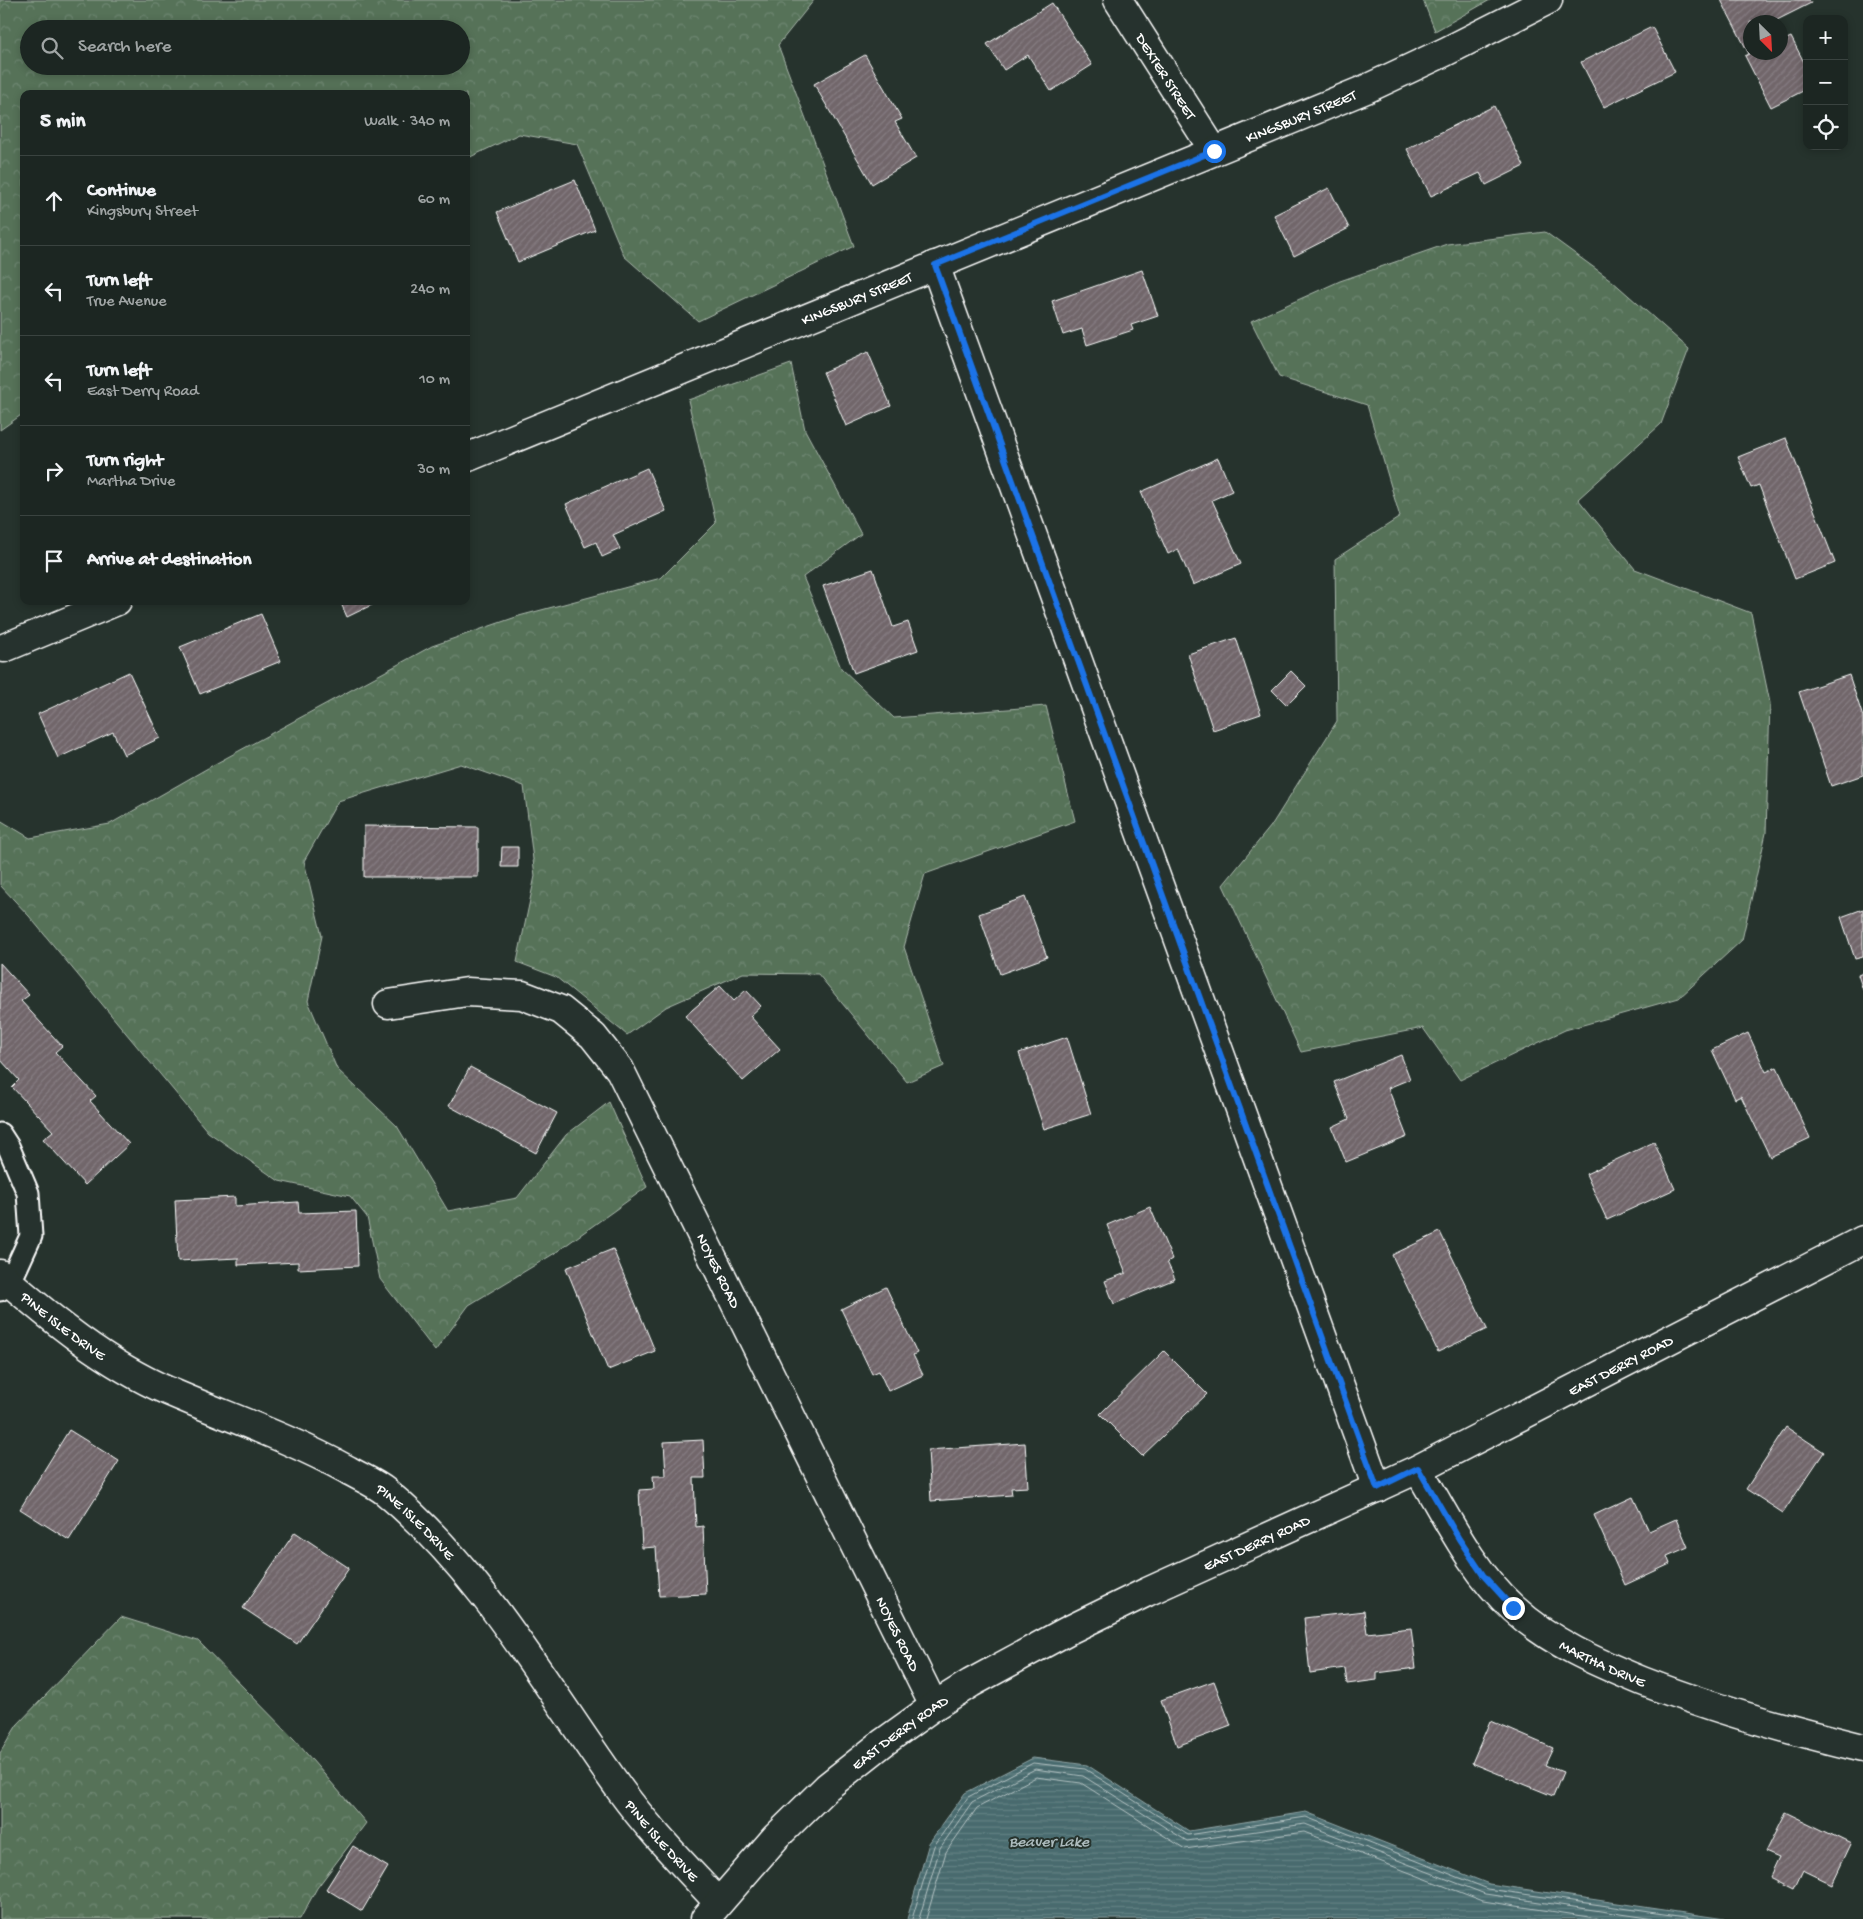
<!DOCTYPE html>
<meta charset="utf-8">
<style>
:root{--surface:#1c2622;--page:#252e2a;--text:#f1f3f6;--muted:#a0a5a5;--line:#3a4340}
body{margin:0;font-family:"Gochi Hand",sans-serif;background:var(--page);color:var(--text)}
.controls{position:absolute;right:15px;top:15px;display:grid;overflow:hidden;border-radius:10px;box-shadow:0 2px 8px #0003}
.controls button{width:45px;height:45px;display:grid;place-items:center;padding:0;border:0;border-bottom:1px solid var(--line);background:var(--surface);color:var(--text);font:25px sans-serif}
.compass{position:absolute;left:1743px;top:15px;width:45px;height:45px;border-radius:50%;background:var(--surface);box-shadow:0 2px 8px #0003;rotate:156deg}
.stop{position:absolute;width:15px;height:15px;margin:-11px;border:4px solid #1a73e8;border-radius:50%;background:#fff}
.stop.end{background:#1a73e8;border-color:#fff;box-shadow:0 1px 5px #0008}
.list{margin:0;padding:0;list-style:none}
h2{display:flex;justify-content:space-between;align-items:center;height:65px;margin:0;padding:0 20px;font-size:21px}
h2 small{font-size:16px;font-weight:400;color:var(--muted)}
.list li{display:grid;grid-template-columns:32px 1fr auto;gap:15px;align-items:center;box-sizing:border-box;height:90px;padding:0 20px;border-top:1px solid var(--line)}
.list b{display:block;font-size:19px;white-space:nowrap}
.list p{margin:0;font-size:16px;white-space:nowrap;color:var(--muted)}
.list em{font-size:16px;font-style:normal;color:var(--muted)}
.icon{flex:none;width:28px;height:28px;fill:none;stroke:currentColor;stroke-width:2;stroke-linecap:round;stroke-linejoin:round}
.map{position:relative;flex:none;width:1863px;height:1919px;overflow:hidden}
.search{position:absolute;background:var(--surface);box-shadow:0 2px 8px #0003;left:20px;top:20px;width:450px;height:55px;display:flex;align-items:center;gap:12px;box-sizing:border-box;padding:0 18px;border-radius:28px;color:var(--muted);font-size:19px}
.panel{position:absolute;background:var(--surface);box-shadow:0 2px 8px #0003;left:20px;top:90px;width:450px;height:515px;border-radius:10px}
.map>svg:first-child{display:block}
.forest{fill:url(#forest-crowns);stroke:#aab8ac;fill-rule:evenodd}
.water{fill:url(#water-rules);stroke:#91a6a8}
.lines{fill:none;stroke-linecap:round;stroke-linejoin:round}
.shore{stroke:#b6c4c5;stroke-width:1}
.building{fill:url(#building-hatch);stroke:#fff}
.lane-casing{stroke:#fff;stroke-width:25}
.street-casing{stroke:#fff;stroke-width:31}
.secondary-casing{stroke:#fff;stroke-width:31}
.lane{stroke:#26332d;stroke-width:21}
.street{stroke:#26332d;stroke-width:28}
.secondary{stroke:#26332d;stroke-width:28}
.route{stroke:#1a73e8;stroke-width:6}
.labels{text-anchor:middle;stroke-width:4;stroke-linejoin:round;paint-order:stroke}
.street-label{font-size:15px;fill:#fff;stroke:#26332d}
.water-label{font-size:16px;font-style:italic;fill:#adbcbe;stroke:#26332d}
</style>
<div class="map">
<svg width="1863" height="1919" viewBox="0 0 1863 1919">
<defs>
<pattern id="forest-crowns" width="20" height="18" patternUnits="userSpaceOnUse" patternTransform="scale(1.25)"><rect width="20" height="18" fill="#567259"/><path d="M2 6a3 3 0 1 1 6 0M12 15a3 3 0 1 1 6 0" fill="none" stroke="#6f8772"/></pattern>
<pattern id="water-rules" width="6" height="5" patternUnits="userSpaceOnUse" patternTransform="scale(1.25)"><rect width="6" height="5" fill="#486b6e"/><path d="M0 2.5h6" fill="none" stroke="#638184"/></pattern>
<pattern id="building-hatch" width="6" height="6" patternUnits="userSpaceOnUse" patternTransform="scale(1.25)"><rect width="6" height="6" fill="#71666b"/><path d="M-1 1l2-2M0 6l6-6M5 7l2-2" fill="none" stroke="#867d81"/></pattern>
</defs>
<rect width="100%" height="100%" fill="#26332d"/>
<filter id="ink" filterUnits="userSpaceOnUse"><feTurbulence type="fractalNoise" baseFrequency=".02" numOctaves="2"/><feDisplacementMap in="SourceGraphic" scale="10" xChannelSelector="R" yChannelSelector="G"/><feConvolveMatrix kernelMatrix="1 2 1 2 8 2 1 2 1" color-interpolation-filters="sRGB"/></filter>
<g filter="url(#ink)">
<path class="forest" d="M0,0H814L778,45L854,246L698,321L624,256L577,144L519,134L466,159V94H24V413L0,430ZM29,29H461V66H29Z
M1423,0H1490L1435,31Z
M1545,232L1611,280L1689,349L1661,424L1578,499L1635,569L1751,613L1770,703L1766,833L1742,940L1679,998L1565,1030L1460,1080L1423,1028L1301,1052L1223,885L1271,826L1337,721L1335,559L1400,517L1367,405L1279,377L1251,321L1340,281L1447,244Z
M791,364L805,430L861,534L803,577L841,668L894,718L1046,706L1075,821L925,874L904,947L944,1066L907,1082L818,974L743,973L666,1007L627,1035L556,977L517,962L535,876L524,786L461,764L338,801L304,861L322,936L308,1001L337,1069L397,1126L448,1211L517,1198L566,1135L609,1102L647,1187L555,1253L469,1305L435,1351L380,1279L367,1217L350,1196L279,1181L208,1132L29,916L0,885V820L30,838L110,824L215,764L432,646L519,616L661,578L716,523L688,400Z
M121,1617L198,1641L294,1739L366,1823L317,1888L300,1919H0V1753L17,1725Z"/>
<path class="water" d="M1033,1758L1087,1765L1189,1831L1306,1812L1489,1884L1725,1919H907L929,1843L965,1793Z"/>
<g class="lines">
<path class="shore" d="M912,1919L934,1846L968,1797L1033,1763L1085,1769L1188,1835L1306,1817L1488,1889L1699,1919
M919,1919L940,1848L972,1802L1035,1769L1083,1776L1187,1841L1305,1824L1485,1894L1655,1919
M926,1919L946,1852L977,1808L1036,1777L1081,1783L1185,1849L1304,1832L1483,1901L1603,1919"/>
</g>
<path class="building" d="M1721,0H1809L1811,3L1773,22H1750V52H1780V42L1791,37L1807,68V89L1771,107L1745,56L1749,54Z
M1052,3L1092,65L1051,91L1028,55L1004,70L987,44Z
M1652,27L1675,72L1604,107L1581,62Z
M865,55L902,119L895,122L916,158L872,184L814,84Z
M1494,106L1524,166L1486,185L1480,173L1431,196L1407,149Z
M575,180L595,230L518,262L497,212Z
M1329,188L1349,228L1294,256L1274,215Z
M1142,270L1158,316L1131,325L1133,330L1087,345L1082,329L1063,335L1052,301Z
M868,352L891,406L846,426L823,372Z
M1786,438L1835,563L1795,579L1759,485L1751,488L1738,457Z
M1218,458L1232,491L1212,500L1241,564L1193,585L1178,549L1168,554L1141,492Z
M647,468L666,511L613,535L620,549L602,557L596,542L585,547L566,504Z
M873,569L893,627L908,622L918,650L854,673L823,586Z
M340,601H380L347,617Z
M261,614L281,661L200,694L180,647Z
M1236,638L1261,714L1213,730L1188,654Z
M1291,671L1306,686L1287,705L1272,690Z
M129,672L160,738L124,755L113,732L58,758L38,714Z
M1849,675L1863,717V775L1831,786L1799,692Z
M364,826L478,827V877H364Z
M502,847H518V867H501Z
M1025,897L1047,957L1000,974L979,914Z
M1863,909V957L1855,959L1841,917Z
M0,963L29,995L21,1001L62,1046L55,1052L96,1096L90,1101L129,1144L85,1185L43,1139L53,1131L12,1087L19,1080L0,1059Z
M1863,973V990L1858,975Z
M720,986L734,1001L746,990L761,1006L750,1016L780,1049L743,1081L685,1016Z
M1748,1033L1766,1072L1777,1067L1810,1138L1770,1157L1741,1096L1735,1099L1712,1050Z
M1067,1037L1091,1114L1044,1129L1019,1053Z
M1401,1055L1410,1079L1388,1088L1407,1137L1346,1162L1332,1127L1349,1119L1334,1082Z
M470,1067L557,1113L536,1153L449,1106Z
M1654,1142L1675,1189L1607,1220L1586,1174Z
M235,1197V1206L298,1202L299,1213L356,1211L358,1266L298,1269V1262L238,1265V1258L178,1261L175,1200Z
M1150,1207L1172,1259L1167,1262L1175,1279L1114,1304L1105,1281L1126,1273L1107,1225Z
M1440,1232L1487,1329L1438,1352L1392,1255Z
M613,1249L655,1351L608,1370L566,1268Z
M886,1287L917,1353L913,1355L923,1375L888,1391L879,1371L872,1374L841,1309Z
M1164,1351L1207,1394L1142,1456L1100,1414Z
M1786,1427L1824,1452L1783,1513L1746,1489Z
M69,1430L119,1461L69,1540L20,1509Z
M703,1440L705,1478H694L696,1527L703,1526L706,1594L659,1596L656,1547L642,1548L639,1490L654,1489L653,1476H666L664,1442Z
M1025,1443L1028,1487L1011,1488L1012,1495L931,1501L928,1450Z
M1633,1497L1649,1531L1676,1519L1688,1547L1667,1556L1670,1564L1625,1585L1594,1515Z
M295,1532L349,1568L297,1644L243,1608Z
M1364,1611L1367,1633L1411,1628L1416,1668L1377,1673V1680L1347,1684L1345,1668L1310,1673L1304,1618Z
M1214,1681L1231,1726L1177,1746L1161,1700Z
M1490,1721L1553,1748L1545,1765L1563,1772L1553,1796L1472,1763Z
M1785,1812L1851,1844L1832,1884L1803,1870L1794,1889L1770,1877L1779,1858L1765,1852Z
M353,1846L388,1867L362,1911L326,1889Z"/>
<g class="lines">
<g class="lane-casing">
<path id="lane" d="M0,1134L9,1148L28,1193L31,1236L10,1282L0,1290"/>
</g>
<g class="street-casing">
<g id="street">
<path id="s1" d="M1118,0L1214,151"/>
<path d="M935,265L1377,1488"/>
<path id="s2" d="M466,458L1366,89L1445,52L1548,0"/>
<path d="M4,648L117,601"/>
<path id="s3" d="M388,1004L467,992L522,995L561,1010L593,1036L620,1070L934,1706"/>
<path id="s4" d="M0,1274C51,1319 106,1364 168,1391C228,1417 290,1438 348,1470C360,1477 375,1483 386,1492C484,1573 547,1689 621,1791C650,1831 685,1866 718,1902"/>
<path id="s5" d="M1418,1469C1446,1516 1472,1571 1514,1609C1551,1643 1596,1662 1642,1681C1714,1709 1788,1730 1863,1748"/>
</g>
</g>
<g class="secondary-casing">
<g id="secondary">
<path id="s6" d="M705,1919L776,1837L827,1787L884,1742L934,1706L971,1683L1067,1631L1147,1592L1418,1469L1863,1240"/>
</g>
</g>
<use href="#lane" class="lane"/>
<use href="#street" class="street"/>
<use href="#secondary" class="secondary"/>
</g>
</g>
<g class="lines" filter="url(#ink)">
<path class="route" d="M1214,151L935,265L1377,1488L1418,1468L1459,1539L1483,1575L1513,1608"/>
</g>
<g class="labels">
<g class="street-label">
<text dy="5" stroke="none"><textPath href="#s1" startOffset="90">DEXTER STREET</textPath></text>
<text dy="5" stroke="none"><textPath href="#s2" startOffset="902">KINGSBURY STREET</textPath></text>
<text dy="5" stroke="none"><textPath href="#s2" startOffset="422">KINGSBURY STREET</textPath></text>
<text dy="5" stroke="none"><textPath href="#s3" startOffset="485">NOYES ROAD</textPath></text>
<text dy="5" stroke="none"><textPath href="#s4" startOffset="82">PINE ISLE DRIVE</textPath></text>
<text dy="5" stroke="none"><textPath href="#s6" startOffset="1081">EAST DERRY ROAD</textPath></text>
<text dy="5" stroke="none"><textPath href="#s4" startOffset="488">PINE ISLE DRIVE</textPath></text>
<text dy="5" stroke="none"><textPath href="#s6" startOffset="676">EAST DERRY ROAD</textPath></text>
<text dy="5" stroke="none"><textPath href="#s3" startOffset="890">NOYES ROAD</textPath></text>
<text dy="5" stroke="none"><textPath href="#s5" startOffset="275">MARTHA DRIVE</textPath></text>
<text dy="5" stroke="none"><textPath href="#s6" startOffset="271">EAST DERRY ROAD</textPath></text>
<text dy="5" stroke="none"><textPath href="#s4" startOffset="892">PINE ISLE DRIVE</textPath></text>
</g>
<g class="water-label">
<text x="1049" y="1846">Beaver Lake</text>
</g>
</g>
</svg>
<div class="controls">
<button>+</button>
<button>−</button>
<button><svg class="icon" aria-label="locate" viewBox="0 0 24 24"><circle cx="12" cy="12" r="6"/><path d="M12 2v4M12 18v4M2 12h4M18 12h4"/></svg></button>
</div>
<svg class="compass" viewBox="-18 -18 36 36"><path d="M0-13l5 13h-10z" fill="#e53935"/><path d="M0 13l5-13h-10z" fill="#a0a5a5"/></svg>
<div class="stop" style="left:1214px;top:151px"></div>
<div class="stop end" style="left:1513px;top:1608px"></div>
<div class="search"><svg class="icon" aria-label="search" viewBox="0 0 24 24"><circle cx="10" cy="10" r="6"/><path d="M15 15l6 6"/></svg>Search here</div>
<section class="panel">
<h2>5 min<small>Walk · 340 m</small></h2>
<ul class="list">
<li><svg class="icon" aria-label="ahead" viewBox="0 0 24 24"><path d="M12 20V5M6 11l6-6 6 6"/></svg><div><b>Continue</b><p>Kingsbury Street</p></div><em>60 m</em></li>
<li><svg class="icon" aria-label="left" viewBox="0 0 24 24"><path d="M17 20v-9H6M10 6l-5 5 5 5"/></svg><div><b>Turn left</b><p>True Avenue</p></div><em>240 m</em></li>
<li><svg class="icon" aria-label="left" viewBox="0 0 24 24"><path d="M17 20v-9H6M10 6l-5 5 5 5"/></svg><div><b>Turn left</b><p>East Derry Road</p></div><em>10 m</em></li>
<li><svg class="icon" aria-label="right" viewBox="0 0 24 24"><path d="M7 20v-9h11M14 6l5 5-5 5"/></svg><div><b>Turn right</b><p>Martha Drive</p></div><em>30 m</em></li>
<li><svg class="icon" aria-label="arrive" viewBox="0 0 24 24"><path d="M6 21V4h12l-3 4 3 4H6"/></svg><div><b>Arrive at destination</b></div></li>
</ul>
</section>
</div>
